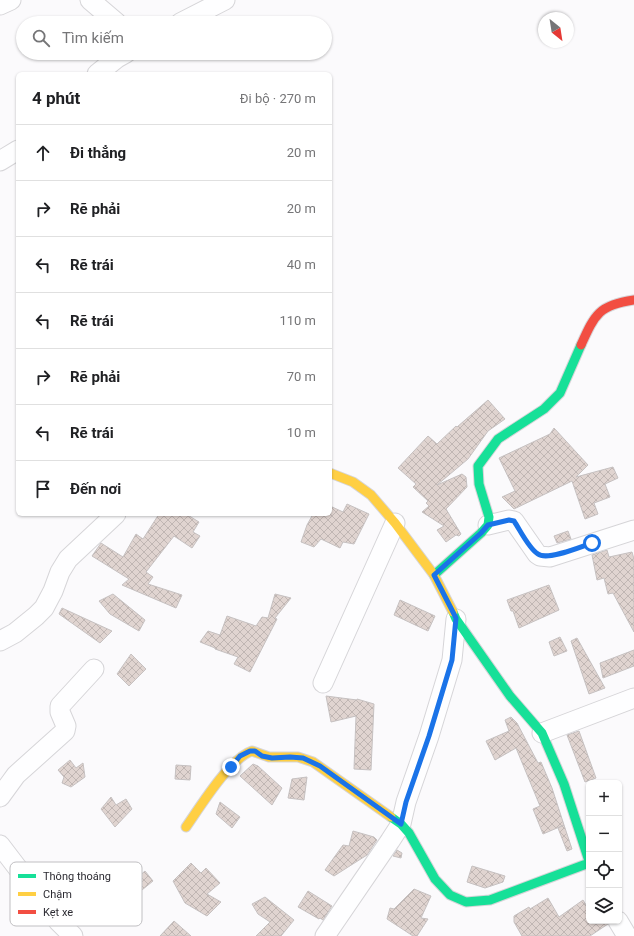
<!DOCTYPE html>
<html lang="vi">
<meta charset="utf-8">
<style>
:root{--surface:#fff;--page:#f6f6f6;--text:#202124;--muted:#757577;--line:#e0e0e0}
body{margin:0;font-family:Roboto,sans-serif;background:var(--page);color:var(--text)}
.controls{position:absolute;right:12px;bottom:12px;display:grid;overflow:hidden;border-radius:6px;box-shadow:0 1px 3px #0004}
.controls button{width:36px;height:36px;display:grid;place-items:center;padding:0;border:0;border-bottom:1px solid var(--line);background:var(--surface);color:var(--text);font:20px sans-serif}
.compass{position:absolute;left:538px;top:12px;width:36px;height:36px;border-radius:50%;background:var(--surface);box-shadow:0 1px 3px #0004;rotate:150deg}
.stop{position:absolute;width:12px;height:12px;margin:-9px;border:3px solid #1a73e8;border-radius:50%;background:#fff}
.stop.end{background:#1a73e8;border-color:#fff;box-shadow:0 1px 4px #0008}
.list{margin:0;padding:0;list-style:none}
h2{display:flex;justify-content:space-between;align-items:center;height:52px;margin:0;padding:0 16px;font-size:17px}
h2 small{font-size:13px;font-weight:400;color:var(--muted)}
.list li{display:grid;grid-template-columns:26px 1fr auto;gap:12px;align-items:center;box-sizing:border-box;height:56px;padding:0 16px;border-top:1px solid var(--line)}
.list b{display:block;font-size:15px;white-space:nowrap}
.list em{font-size:13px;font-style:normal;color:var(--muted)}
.icon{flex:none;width:22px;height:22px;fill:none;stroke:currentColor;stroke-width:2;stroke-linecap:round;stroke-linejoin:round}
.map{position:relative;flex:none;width:634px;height:936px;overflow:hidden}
.search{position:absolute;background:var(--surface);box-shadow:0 1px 3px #0004;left:16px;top:16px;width:316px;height:44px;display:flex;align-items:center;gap:10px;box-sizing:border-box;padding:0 14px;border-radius:22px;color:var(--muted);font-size:15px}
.panel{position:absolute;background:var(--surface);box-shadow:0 1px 3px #0004;left:16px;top:72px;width:316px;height:444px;border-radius:6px}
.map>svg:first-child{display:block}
.building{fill:url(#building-cross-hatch);stroke:#c6c1c1}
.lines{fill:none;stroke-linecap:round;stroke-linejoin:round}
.street-casing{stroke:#d6d5d8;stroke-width:21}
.fast-casing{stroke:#d6d5d8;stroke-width:11}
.slow-casing{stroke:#d6d5d8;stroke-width:11}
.jam-casing{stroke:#d6d5d8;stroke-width:11}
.street{stroke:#fefeff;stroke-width:19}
.fast{stroke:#16e098;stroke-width:9}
.slow{stroke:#ffcf43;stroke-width:9}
.jam{stroke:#f24e42;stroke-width:9}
.route{stroke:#1a73e8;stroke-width:5}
.key{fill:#fff;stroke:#c0bfc2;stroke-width:1}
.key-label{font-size:11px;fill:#2c2b32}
</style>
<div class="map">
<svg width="634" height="936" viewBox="0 0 634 936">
<defs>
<pattern id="building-cross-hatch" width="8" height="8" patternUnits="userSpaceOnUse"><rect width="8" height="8" fill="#e0d4d0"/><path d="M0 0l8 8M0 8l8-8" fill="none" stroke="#c0b6b3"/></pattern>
</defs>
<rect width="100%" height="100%" fill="#fbfafc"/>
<path class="building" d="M488,400L505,419L488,431L468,459L437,485L462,474L466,477L467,487L446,509L461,534L459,536L456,535L446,542L437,530L444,526L422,512L429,506L426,503L428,501L413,487L416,484L398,468L428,436L437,444L456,426L457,427Z
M554,428L588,465L576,477L613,467L618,478L605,484L610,497L594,503L598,514L585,519L572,481L514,509L502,497L515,491L499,458L550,434Z
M347,504L369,514L354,544L343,542L340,548L321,539L314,547L301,542L307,525L313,514H330V506L343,512Z
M159,514H186L199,522L193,532L200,536L192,548L174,536L146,572L153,577L148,584L182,595L176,608L122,585L129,579L92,556L101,543L123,557L136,534L143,539Z
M568,531L571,539L557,543L554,536Z
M607,550L609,557L632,552L634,559V632L613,593L608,594L604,578L597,580L592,555Z
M549,585L559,610L519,628L513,611H511L507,600Z
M113,594L145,620L139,631L110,614L99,601Z
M275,594L291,598L275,618L277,619L250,672L234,664L238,657L215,649V648L200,642L208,631L220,635L227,616L256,626L262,617L268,618Z
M400,600L435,616L428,631L394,615Z
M62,608L112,631L100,643L59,614Z
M560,637L567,651L554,656L549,642Z
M577,638L605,688L589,694L571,641Z
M634,650V666L603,678L600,663Z
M131,654L146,669L129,686L117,674Z
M326,696L357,700V699L374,704L371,770L354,769L356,716L331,722Z
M511,717L517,723L538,763L541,762L552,788L564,825L543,834L533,809L540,806L516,748L495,760L486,741L509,731L505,720Z
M579,731L596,778L585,782L567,735Z
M70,760L76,768L83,763L85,777L71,787L62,783L64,777L58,770Z
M253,764L258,766L282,788L272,805L240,776Z
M176,765L191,766L190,780L175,779Z
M307,777L304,800L288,798L292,779Z
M111,797L116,805L126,799L132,809L115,827L101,809Z
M220,802L240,817L232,828L216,814Z
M564,825L572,849L567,851L558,828Z
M353,831L374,837L377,840L367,855L334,876L325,870L343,845L349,846Z
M397,850L402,853L401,858L393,856Z
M191,863L201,873L206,868L220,883L207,894L221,902L207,916L185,903L173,881Z
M472,866L505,876L503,882L485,888L467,882Z
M145,871L153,881L115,912L107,903Z
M414,889L431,896L421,918L428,919L417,936H413L387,919L390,908L394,909Z
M308,891L332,906L323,920L320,918L319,919L298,907Z
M265,897L294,920L281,936H256L270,922L258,914L252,904Z
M548,898L559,917L583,900L589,910V921H607L608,924L590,936H522L514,922V916L529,907L530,909Z
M174,921L191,936H160Z"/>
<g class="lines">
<g class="street-casing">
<path id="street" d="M90,0L117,23
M0,5L11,0
M180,23L225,0
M97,74L117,58L126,53
M0,161L18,150
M488,525L509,520L514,521L537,554L540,556L550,557L634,530
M0,641L15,633L36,616L44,608L53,591L60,572L68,559L116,514
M323,683L395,523
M542,733L634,698
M0,797L16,775L65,731L66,726L60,712V706L94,669
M0,845L58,921L73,936
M618,921L627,936
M325,936L390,841L401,824L406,802L429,736L452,660L456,619"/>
</g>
<g class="fast-casing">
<path id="fast" d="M434,575L481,533L488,525L489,517L479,484L478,466L498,439L544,409L560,393L581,345
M453,612L456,619L510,696L542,733L564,784L589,861
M391,817L401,824L409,833L435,879L450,895L466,902L490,900L589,863"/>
</g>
<g class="slow-casing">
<path id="slow" d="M330,473L353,482L371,495L395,523L434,575L453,612
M186,827C200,807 230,758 252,751L269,757H298L313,762L391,817"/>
</g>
<g class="jam-casing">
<path id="jam" d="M581,345C595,314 599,305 634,300"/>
</g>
<use href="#street" class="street"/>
<use href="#fast" class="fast"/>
<use href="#slow" class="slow"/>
<use href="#jam" class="jam"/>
</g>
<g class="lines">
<path class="route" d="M231,767L240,756L250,751H255L262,756L272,758L290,757L303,758L320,766L401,824L406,802L429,736L452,660L456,618L434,575L481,533L488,525L509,520L514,521C520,530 529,549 538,554C547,561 580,547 592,543"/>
</g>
<rect x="10" y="862" width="132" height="64" rx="6" class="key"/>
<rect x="18" y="874" width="18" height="4" fill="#16e098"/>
<rect x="18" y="892" width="18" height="4" fill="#ffcf43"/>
<rect x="18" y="910" width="18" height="4" fill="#f24e42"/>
<g class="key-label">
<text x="43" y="880">Thông thoáng</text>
<text x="43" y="898">Chậm</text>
<text x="43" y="916">Kẹt xe</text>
</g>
</svg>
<div class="controls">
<button>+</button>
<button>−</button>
<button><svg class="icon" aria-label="locate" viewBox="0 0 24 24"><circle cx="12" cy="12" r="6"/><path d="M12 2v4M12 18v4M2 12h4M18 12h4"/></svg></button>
<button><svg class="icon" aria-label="layers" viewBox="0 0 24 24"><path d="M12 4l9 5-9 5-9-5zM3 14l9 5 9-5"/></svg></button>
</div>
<svg class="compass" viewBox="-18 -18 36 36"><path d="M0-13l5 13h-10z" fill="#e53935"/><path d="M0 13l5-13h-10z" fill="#757577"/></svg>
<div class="stop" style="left:592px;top:543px"></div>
<div class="stop end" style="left:231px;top:767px"></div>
<div class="search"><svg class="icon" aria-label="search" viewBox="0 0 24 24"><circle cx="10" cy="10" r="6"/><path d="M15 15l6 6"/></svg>Tìm kiếm</div>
<section class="panel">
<h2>4 phút<small>Đi bộ · 270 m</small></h2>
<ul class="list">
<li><svg class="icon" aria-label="ahead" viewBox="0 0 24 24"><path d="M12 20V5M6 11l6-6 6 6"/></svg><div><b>Đi thẳng</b></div><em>20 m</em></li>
<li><svg class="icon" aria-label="right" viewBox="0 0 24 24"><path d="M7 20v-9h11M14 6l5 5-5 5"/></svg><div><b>Rẽ phải</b></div><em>20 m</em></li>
<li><svg class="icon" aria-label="left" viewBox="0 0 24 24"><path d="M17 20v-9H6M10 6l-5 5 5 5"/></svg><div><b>Rẽ trái</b></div><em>40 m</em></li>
<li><svg class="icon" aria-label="left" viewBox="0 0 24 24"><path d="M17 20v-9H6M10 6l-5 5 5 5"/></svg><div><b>Rẽ trái</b></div><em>110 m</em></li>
<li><svg class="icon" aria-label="right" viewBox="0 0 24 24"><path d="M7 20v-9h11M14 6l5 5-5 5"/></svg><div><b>Rẽ phải</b></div><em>70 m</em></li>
<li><svg class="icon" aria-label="left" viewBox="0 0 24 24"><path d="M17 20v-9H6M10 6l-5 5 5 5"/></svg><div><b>Rẽ trái</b></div><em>10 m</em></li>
<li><svg class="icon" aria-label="arrive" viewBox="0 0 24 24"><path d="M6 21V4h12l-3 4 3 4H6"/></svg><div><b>Đến nơi</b></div></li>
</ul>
</section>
</div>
